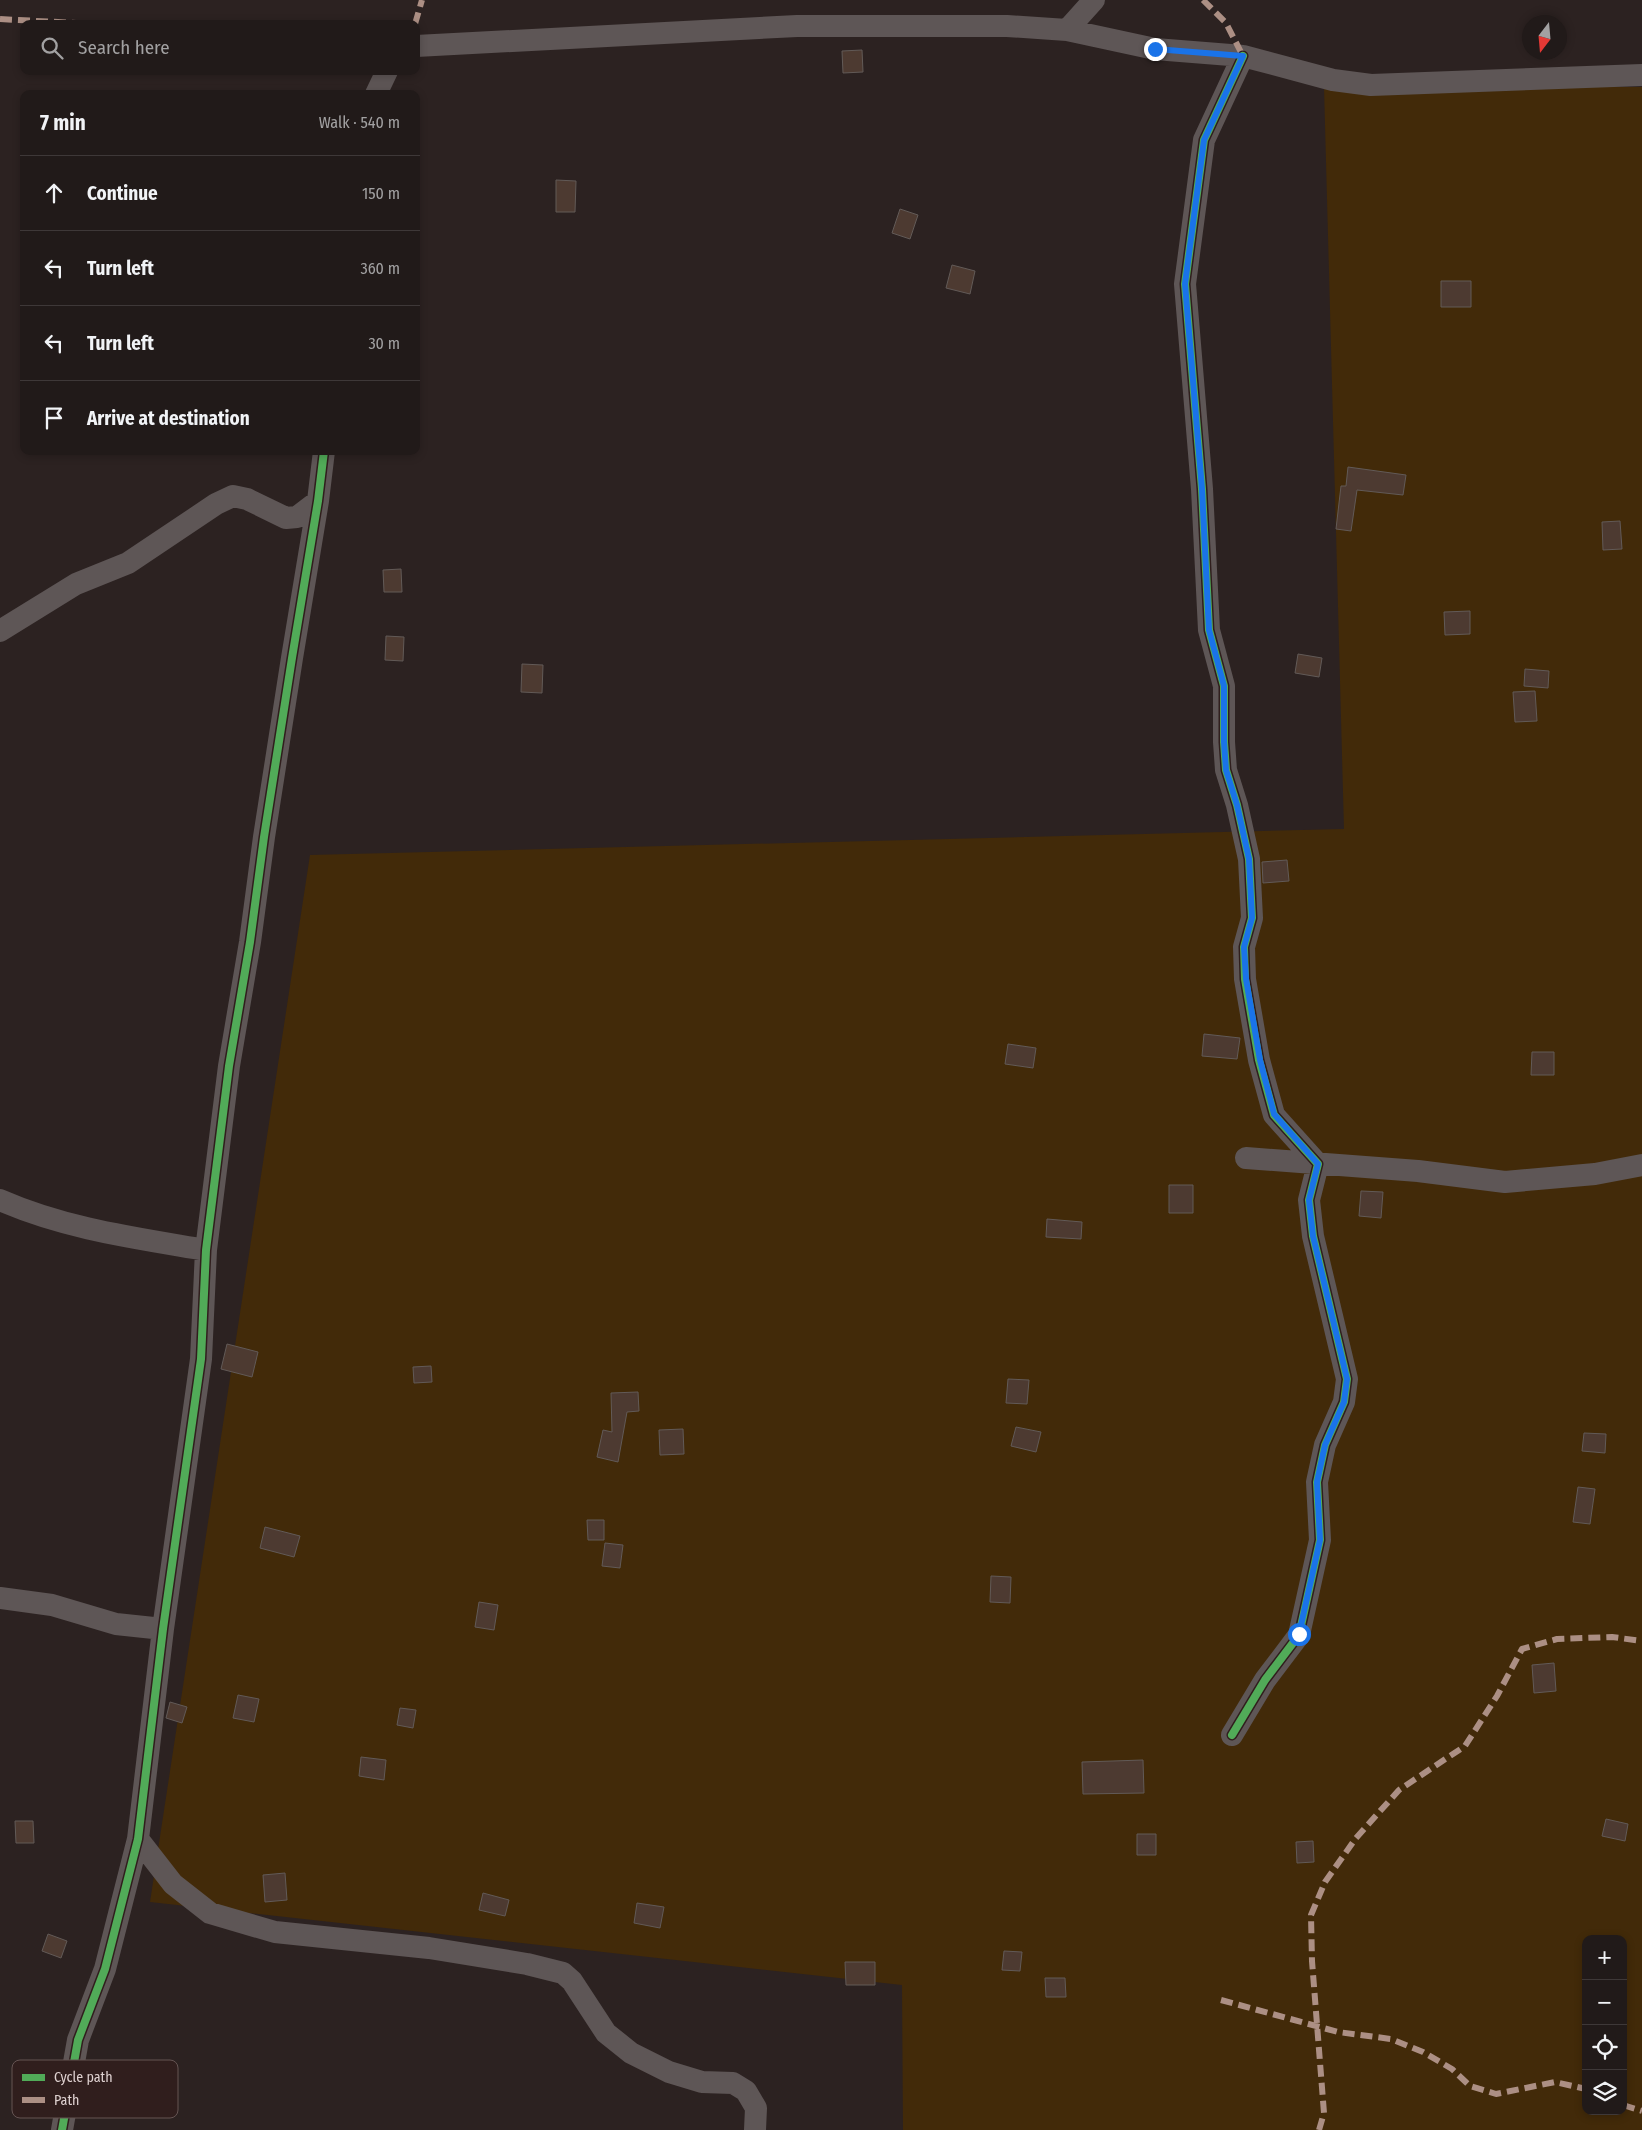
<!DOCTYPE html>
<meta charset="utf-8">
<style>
:root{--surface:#211a19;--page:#2d2726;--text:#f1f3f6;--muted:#a2a1a2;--line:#3e3838}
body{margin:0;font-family:"Fira Sans Condensed",sans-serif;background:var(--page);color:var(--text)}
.controls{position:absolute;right:15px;bottom:15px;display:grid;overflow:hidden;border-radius:10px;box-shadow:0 2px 8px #0003}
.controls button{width:45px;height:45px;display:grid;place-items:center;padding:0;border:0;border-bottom:1px solid var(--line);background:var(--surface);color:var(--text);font:25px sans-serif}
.compass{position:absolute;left:1522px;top:15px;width:45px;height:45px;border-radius:50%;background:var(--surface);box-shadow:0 2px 8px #0003;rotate:196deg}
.stop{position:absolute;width:15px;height:15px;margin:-11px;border:4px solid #1a73e8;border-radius:50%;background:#fff}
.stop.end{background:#1a73e8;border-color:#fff;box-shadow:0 1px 5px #0008}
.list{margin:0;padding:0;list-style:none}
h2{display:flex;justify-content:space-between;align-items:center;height:65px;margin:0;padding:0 20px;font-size:21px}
h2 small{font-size:16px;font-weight:400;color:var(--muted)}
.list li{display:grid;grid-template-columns:32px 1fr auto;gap:15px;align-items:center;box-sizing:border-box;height:75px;padding:0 20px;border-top:1px solid var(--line)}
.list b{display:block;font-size:19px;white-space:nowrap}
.list em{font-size:16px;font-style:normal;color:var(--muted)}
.icon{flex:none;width:28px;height:28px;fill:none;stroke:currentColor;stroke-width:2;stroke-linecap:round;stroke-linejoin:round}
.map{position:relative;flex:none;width:1642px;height:2130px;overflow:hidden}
.search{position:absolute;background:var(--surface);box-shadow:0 2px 8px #0003;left:20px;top:20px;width:400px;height:55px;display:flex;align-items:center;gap:12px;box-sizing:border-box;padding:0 18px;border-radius:10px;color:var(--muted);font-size:19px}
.panel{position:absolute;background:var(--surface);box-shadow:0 2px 8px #0003;left:20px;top:90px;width:400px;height:365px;border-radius:10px}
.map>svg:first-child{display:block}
.green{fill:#422a09;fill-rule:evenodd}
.building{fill:#4d3a31;stroke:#625a57}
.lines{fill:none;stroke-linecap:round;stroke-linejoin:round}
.minor{stroke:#5e5656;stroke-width:22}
.quiet{stroke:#ac8f84;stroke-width:6;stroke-dasharray:12 6;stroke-linecap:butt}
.cycleway-casing{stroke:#301e1d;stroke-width:11}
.cycleway{stroke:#51ab58;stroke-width:8}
.route{stroke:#1a73e8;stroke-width:6}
.key{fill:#301e1d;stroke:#655453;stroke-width:1}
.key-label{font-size:14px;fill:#dfd2d1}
</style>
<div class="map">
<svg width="1642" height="2130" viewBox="0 0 1642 2130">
<rect width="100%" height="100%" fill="#2c2221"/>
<path class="green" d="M1324,87H1642V2130H903L902,1985L150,1902L310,855L1344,829ZM1586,1939H1623V2111H1586Z"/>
<path class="building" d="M862,50L863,72L843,73L842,51Z
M556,180L576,181L575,212H556Z
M900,209L918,215L910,239L892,233Z
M952,265L975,271L970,294L946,288Z
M1441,281H1471V307H1441Z
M1348,467L1406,475L1403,495L1357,490L1351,531L1336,529L1341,486H1346Z
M1620,521L1622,549L1603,550L1602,522Z
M401,569L402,592H384L383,570Z
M1470,611V634L1445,635L1444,612Z
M386,636L404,637L403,661L385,660Z
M1298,654L1322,658L1319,677L1295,673Z
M522,664L543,665L542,693L521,692Z
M1525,669L1549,671L1548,688L1524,686Z
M1535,691L1537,721L1515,722L1513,692Z
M1287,860L1289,881L1263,883L1262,862Z
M1204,1034L1240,1038L1237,1059L1202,1056Z
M1008,1044L1036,1048L1033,1068L1005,1064Z
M1532,1052H1554V1075H1531Z
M1169,1185H1193V1213H1169Z
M1361,1191L1383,1192L1381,1218L1359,1216Z
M1047,1219L1082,1222L1081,1239L1046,1237Z
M227,1344L258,1352L252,1377L221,1369Z
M431,1366L432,1382L414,1383L413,1367Z
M1008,1379L1029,1380L1027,1404L1006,1403Z
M638,1392L639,1411L627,1412L618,1462L597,1457L603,1430L612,1432L611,1393Z
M1016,1427L1041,1432L1036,1452L1011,1446Z
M683,1429L684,1454L660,1455L659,1430Z
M1584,1433L1606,1434L1605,1453L1582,1451Z
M1578,1487L1595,1489L1590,1524L1573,1522Z
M587,1520H604V1540H588Z
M265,1527L300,1536L294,1557L260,1548Z
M605,1543L623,1545L620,1568L602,1566Z
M991,1576L1011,1577L1010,1603L990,1602Z
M479,1602L498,1605L494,1630L475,1627Z
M1554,1663L1556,1691L1534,1693L1532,1665Z
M238,1695L259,1699L254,1722L233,1718Z
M170,1702L187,1707L182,1723L166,1718Z
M400,1708L416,1710L413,1728L397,1725Z
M361,1757L386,1760L384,1780L359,1776Z
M1143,1760L1144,1793L1083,1794L1082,1762Z
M1606,1819L1628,1824L1625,1841L1602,1836Z
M15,1821H33L34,1843H16Z
M1137,1834H1156V1855H1137Z
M1313,1841L1314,1862L1297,1863L1296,1842Z
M285,1873L287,1900L265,1902L263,1875Z
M483,1893L509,1900L505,1916L479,1910Z
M637,1903L664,1907L660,1928L634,1923Z
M48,1934L67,1941L61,1958L42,1951Z
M1004,1951L1022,1952L1020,1971L1002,1970Z
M845,1962H875V1985H846Z
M1045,1978H1065L1066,1997H1046Z"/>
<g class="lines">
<path class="minor" d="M1067,30L1094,0
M416,46L797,26H1007L1067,30L1155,49L1243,56L1333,80L1371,85L1642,75
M376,94L387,71
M0,631L76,584L128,563L216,504L233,496L247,499L286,518L297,517L318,501
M1246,1158L1418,1171L1505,1182L1595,1174L1642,1165
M0,1200C66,1229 136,1238 206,1250
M0,1598L52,1605L116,1624L163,1629
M1232,1735L1265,1680L1299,1635L1320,1540L1317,1482L1325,1445L1344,1402L1347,1379L1313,1236L1309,1200L1318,1164L1274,1115L1259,1060L1245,979L1244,947L1252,918L1249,859L1237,805L1226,770L1224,742V686L1209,630L1202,489L1185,284L1204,140L1243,56
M138,1839L173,1884L210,1913L275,1932L429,1948L527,1964L563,1973L572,1981L606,2033L631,2053L669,2072L702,2082L733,2083L746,2091L756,2108L755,2130
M62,2130L78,2040L105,1969L138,1839L163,1629L201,1359L206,1250L229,1066L250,942L264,837L292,658L318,501L324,451"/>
<path class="quiet" d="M1203,0L1226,23L1243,56
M0,19L94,24
M415,24L422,0
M1221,2000L1338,2032L1391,2039L1423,2052L1452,2069L1470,2086L1496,2094L1555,2082L1586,2089
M1623,2105L1642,2111
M1319,2130L1324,2113L1312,1961L1311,1915L1325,1882L1356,1838L1399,1790L1465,1746L1497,1696L1522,1649L1557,1639L1612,1637L1642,1641"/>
<g class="cycleway-casing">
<path id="cycleway" d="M1232,1735L1265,1680L1299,1635L1320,1540L1317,1482L1325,1445L1344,1402L1347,1379L1313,1236L1309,1200L1318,1164L1274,1115L1259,1060L1245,979L1244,947L1252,918L1249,859L1237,805L1226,770L1224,742V686L1209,630L1202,489L1185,284L1204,140L1243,56
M62,2130L78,2040L105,1969L138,1839L163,1629L201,1359L206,1250L229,1066L250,942L264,837L292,658L318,501L324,451"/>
</g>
<use href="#cycleway" class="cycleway"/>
</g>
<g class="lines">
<path class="route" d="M1155,49L1243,56L1204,140L1185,284L1202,489L1209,630L1224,686V742L1226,770L1237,805L1249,859L1252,918L1244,947L1246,979L1260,1060L1274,1114L1318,1164L1309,1200L1313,1236L1347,1379L1344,1402L1325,1445L1317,1482L1320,1540L1299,1634"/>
</g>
<rect x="12" y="2060" width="166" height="58" rx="8" class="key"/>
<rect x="22" y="2074" width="23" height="7" fill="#51ab58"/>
<rect x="22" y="2097" width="23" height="6" fill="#ac8f84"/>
<g class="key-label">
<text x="54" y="2082">Cycle path</text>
<text x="54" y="2105">Path</text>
</g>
</svg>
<div class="controls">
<button>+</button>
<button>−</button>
<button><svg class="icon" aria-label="locate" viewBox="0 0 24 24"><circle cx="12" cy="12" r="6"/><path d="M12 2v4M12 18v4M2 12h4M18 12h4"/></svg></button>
<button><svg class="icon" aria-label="layers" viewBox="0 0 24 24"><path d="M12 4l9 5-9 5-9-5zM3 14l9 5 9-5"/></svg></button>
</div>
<svg class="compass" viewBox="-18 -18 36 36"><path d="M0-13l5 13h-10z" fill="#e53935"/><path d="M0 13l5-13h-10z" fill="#a2a1a2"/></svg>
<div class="stop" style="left:1299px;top:1634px"></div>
<div class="stop end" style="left:1155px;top:49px"></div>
<div class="search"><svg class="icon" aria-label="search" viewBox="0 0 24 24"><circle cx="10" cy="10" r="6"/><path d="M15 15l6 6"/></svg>Search here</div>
<section class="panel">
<h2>7 min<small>Walk · 540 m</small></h2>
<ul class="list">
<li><svg class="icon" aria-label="ahead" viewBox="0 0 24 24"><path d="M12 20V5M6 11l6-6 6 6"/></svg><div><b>Continue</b></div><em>150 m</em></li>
<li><svg class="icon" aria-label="left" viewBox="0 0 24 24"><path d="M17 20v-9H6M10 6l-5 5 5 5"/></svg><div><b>Turn left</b></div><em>360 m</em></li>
<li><svg class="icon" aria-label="left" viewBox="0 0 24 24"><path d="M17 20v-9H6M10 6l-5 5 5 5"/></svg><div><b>Turn left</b></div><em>30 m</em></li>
<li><svg class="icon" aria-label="arrive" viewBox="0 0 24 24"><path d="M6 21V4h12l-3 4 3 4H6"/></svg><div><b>Arrive at destination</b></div></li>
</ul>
</section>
</div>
